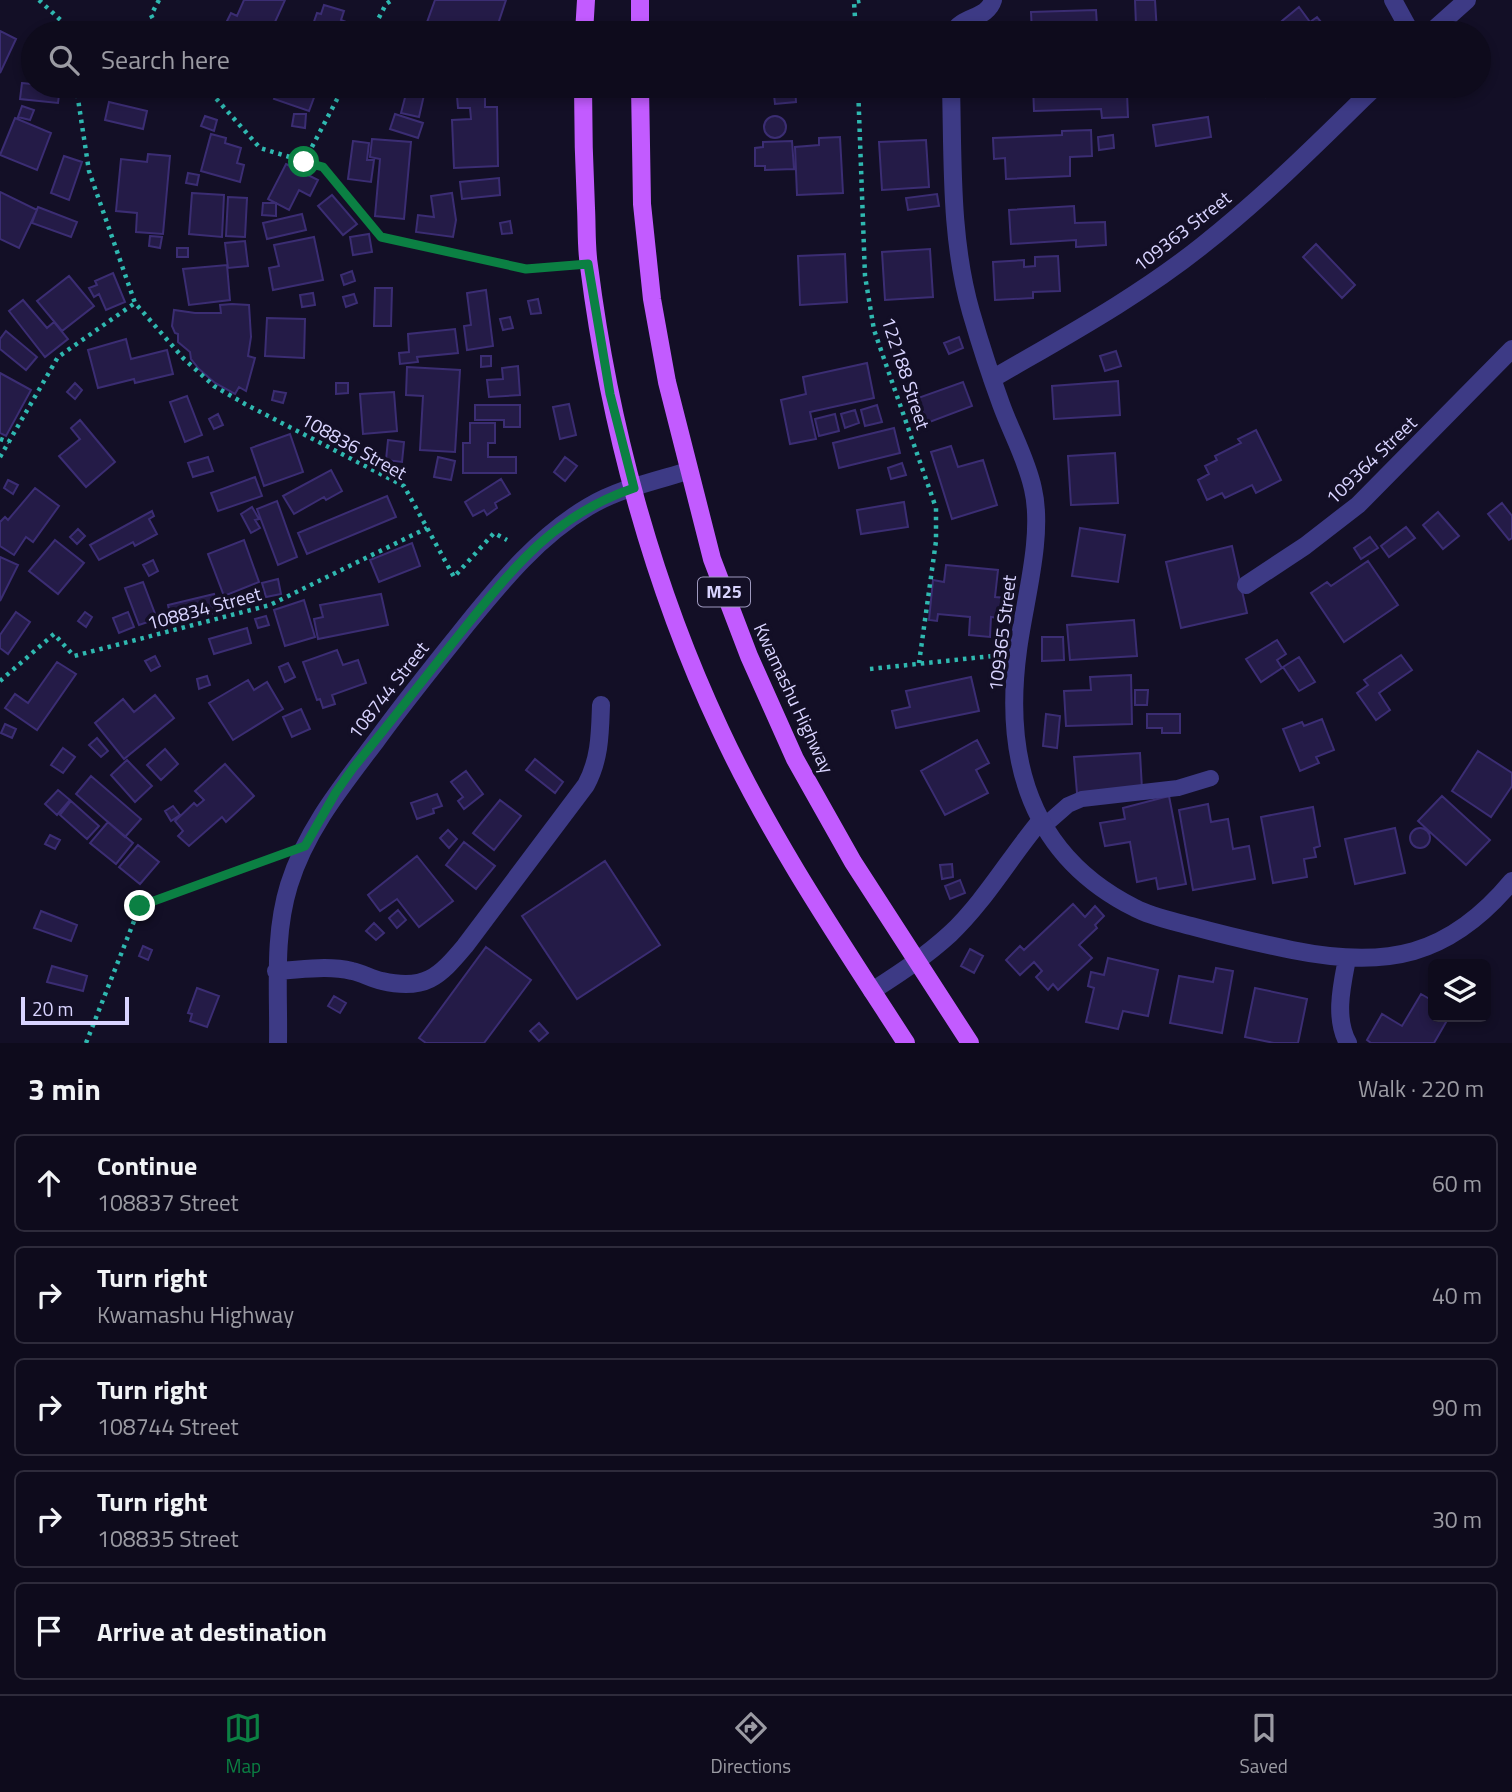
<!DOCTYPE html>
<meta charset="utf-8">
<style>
:root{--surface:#0e0b1c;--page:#171425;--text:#f1f3f6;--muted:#9b9ba3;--line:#2e2b3b;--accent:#0b8043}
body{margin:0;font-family:"Titillium Web",sans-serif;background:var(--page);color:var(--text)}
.controls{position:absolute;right:21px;bottom:21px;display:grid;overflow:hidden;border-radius:10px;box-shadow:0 4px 10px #0003}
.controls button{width:63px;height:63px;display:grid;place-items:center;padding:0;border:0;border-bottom:2px solid var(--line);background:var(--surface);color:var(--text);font:35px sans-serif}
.scale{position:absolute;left:21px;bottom:18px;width:108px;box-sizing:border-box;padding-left:7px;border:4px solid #d9d4ff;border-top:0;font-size:19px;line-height:24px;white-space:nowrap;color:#d9d4ff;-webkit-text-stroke:5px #130f26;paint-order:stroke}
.stop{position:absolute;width:21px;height:21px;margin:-16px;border:5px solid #0b8043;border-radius:50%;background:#fff}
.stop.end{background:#0b8043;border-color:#fff;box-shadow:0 2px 7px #0008}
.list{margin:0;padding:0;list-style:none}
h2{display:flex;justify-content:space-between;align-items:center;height:91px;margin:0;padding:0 28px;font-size:30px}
h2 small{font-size:23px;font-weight:400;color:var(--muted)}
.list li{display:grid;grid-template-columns:46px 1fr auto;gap:21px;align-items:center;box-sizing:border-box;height:98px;margin:0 14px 14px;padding:0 14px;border:2px solid var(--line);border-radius:10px}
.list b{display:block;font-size:26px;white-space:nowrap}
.list p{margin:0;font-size:23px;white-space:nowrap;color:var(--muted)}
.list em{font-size:23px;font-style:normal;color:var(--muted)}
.icon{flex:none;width:38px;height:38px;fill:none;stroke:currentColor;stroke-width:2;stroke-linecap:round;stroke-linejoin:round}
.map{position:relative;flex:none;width:1512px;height:1043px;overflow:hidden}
.search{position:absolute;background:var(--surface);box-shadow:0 4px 10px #0003;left:21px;right:21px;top:21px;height:77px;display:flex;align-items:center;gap:18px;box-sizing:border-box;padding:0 24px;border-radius:38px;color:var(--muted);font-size:26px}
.sheet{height:651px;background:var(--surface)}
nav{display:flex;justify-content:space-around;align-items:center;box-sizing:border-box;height:98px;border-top:2px solid var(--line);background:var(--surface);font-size:19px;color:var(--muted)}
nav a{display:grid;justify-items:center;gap:4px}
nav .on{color:var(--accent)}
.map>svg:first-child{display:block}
.building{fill:#241b47;stroke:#3b2d73;stroke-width:2}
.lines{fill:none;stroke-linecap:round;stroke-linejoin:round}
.path{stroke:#2fb8b0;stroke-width:4.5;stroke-dasharray:3.5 5;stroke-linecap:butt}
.lane{stroke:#3d3a85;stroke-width:16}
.street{stroke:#3d3a85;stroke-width:18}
.primary{stroke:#c25bff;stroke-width:18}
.route{stroke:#0b8043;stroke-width:9}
.labels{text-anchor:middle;stroke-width:7;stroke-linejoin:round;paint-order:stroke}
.shield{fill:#130f26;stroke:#9e99be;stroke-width:2}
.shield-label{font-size:18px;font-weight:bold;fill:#d9d4ff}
.street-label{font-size:19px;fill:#d9d4ff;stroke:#130f26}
</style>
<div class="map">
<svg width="1512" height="1043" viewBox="0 0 1512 1043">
<rect width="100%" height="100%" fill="#130f26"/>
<path class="building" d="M244,0H285L270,33H229L232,26L226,23L231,13L237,16Z
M435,0H506L495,33H472L464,31V33H451L426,25Z
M1135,0H1155L1157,33H1131V25H1136Z
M324,5L344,11L341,20L359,27L357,33H310L317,13L321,14Z
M1299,7L1310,22L1317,17L1330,33H1291L1282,21Z
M1096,10L1097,26L1127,25V33H1032L1031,12Z
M509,23L522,26L520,33H506Z
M0,31L16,39L0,73Z
M22,83L60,87L58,103L20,99Z
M279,86H309L307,89L316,92L309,111L274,99Z
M408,86H426L419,117L401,113Z
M773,86H806H795L796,102L775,104Z
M1033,86H1100L1101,94L1127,93L1128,117L1102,118L1101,109L1034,111Z
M1243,86H1271L1265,97Z
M485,94V107H497L498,166L454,168L452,120L471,119L470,108H458L457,96Z
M109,102L147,111L143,129L105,120Z
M22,106L34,110L30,120L18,117Z
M294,114H306L305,128L292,126Z
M395,114L423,123L418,138L390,129Z
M764 127a11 11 0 1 1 22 0a11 11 0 1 1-22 0Z
M205,116L217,120L214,131L201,126Z
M1208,117L1211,137L1156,146L1153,125Z
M15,118L51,133L37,170L0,155Z
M1091,130L1092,156L1070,157V176L1006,179L1005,158L994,159L993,138L1062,135V131Z
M211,134L226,138L225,143L241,148L237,163L244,165L240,182L201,171Z
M1113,135L1114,148L1099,150L1098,137Z
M840,137L843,193L797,195L795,147L819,145V138Z
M372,139L411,142L404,219L375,216L380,159L370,157Z
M926,140L929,187L882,190L879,142Z
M353,141L369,143L367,160H374L371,182L348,179Z
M792,141L794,169L765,170V166H755V148L763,147V142Z
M148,154L170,156L163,234L136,232L137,213L116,211L121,159L147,162Z
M64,156L82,162L69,200L51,193Z
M286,164L318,180L310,196L299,190L289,210L268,199Z
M188,173L199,175L197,185L186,183Z
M499,178L500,195L462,199L460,182Z
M0,192L37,210L19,248L0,239Z
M192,193L224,195L222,237L189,234Z
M452,193L456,220L453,237L416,232L418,215L434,217L431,196Z
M937,194L939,206L908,210L906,198Z
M332,195L357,224L343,235L318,206Z
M228,197L247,198L245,237L226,236Z
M263,203H276V216L262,215Z
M1074,206L1075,223L1105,222L1106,245L1076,247V240L1011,244L1009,210Z
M38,207L77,222L71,237L32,223Z
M302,214L306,230L267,239L263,223Z
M510,221L512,233L502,234L500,223Z
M369,234L372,252L353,255L350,237Z
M150,236L162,237L160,248L149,246Z
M314,237L323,280L273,290L269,268L279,266L274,245Z
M245,241L248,266L228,268L225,243Z
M1316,244L1355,285L1342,298L1303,257Z
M177,248H188V257H177Z
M930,249L933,297L885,300L882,252Z
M845,254L847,302L800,305L798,256Z
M1058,256L1060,291L1033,292V298L995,300L993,262L1024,260V267L1035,266V257Z
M227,265L230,300L189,305L183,269Z
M352,271L355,281L344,285L341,275Z
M113,273L125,302L106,310L99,294L94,297L89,288L97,285L95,281Z
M69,276L94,306L62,331L37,301Z
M375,288H392L391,326H374Z
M486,290L493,346L467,350L464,326L471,325L467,293Z
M313,293L315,305L302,307L300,295Z
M354,294L357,303L346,307L343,297Z
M538,299L541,313L531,314L528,301Z
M23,300L47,328L54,322L68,339L45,357L9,311Z
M232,304L249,305L251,337L248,356L255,358L246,391L239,387L235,394L215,383L199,369L191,359L190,352L178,342V334L175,333L172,326L174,310L195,313H221L220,305Z
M510,317L513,328L503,330L500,319Z
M267,318L305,319L304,358L265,356Z
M455,329L458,353L417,357L418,362L400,364L399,353L409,352L408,334Z
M6,331L37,357L26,370L0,349V339Z
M959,337L963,348L949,354L944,343Z
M126,339L131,359L167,350L173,374L135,383L134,379L98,388L88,350Z
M1116,351L1121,366L1105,371L1100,356Z
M481,356H491V366L481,367Z
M867,363L874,398L810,412L816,439L790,444L781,400L806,394L803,377Z
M518,366L520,395L489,397L487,380L503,379L502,368Z
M407,367L460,370L455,452L420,450L423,396L406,395Z
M0,373L31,390L6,436L0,433Z
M1118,381L1120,415L1054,419L1052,386Z
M963,382L972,406L927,423L918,398Z
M75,383L82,390L75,399L67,392Z
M336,383H348V393L336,394Z
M274,391L286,393L283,403L272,400Z
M394,392L397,431L363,434L360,394Z
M187,396L202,435L185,442L170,402Z
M569,404L576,435L560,439L553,407Z
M475,405H520V427H504V420H475Z
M877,405L882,422L865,426L861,410Z
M855,410L859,423L845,428L841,414Z
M218,414L223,425L214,429L209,419Z
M835,414L839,431L819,436L815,419Z
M80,420L115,462L86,487L59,456L80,439L71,428Z
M470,423H495V443H488V457H516V473H463V443H470Z
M894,428L900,453L839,468L833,443Z
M1256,430L1281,480L1256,493L1252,485L1225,498L1222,493L1207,500L1198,480L1209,474L1205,466L1217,460L1215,456L1241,443L1238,439Z
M290,434L303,472L264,486L251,448Z
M388,440L404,442L402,462L386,460Z
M951,446L958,467L983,460L997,505L952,519L931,452Z
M1115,453L1118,503L1071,505L1068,456Z
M208,457L213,471L193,477L188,463Z
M438,457L455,461L451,480L434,477Z
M565,457L577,466L565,481L554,472Z
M902,463L906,475L891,479L888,468Z
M331,470L342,491L326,500L324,497L294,514L283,496Z
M255,477L262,496L218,511L211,493Z
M501,479L510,494L495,503L497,508L487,515L484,510L473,516L465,502Z
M8,480L18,485L13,494L4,488Z
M35,488L59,506L33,542L26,537L14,555L0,546V522L5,517L8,520Z
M387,496L396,517L307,554L298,533Z
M277,501L297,557L278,565L257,509Z
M904,502L908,527L861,534L857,510Z
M1502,503L1512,516V538L1509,540L1488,514Z
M252,507L259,519L255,520L260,528L251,533L241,514Z
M152,511L154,516L149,519L157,534L135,546L133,542L99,560L90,545Z
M1438,512L1459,536L1443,549L1423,525Z
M1406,527L1415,538L1389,557L1381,546Z
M1080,528L1125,535L1118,582L1072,576Z
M78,529L85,536L77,544L70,537Z
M1370,537L1378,548L1361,559L1354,548Z
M55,540L84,563L58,594L29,571Z
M244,540L259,582L224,596L208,554Z
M412,543L420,566L379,582L370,560Z
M1232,546L1247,613L1181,628L1166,562Z
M0,557L18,565L0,601Z
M153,560L158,571L149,576L143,565Z
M1368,561L1398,605L1344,642L1311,593L1327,582L1331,586Z
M946,565L998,570L995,597L1008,598L1006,619L991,617L990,637L969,635L970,617L938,614L937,621L929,620L933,580L944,582Z
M278,579L281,594L266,597L262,583Z
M143,582L157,619L139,625L125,588Z
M214,594L218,612L172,623L168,605Z
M381,594L388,625L318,639L314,619L323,617L320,605Z
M304,600L315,637L285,646L274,610Z
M16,612L30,622L8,654L0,648V635Z
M85,612L92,617L86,627L78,621Z
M128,612L134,627L119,633L113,618Z
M266,616L269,625L258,628L255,619Z
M1134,620L1137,656L1070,660L1067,625Z
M247,628L251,643L214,654L209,639Z
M1042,637H1063L1064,660L1042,661Z
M1277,640L1286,654L1277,660L1282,668L1261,682L1246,659Z
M337,650L343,665L358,660L366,683L332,695L335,704L323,708L320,699L317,700L303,662Z
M1401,655L1412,670L1379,693L1390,710L1376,720L1357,693L1368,685L1364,680Z
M155,656L160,666L151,671L145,661Z
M1299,657L1315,682L1299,691L1283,667Z
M57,662L76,674L37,730L5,708L15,694L28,703Z
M288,663L295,677L285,682L279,667Z
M1131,675L1132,724L1066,726L1064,691L1091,690L1090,677Z
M207,676L210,685L199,689L197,679Z
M971,677L979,711L896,728L892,711L910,707L906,691Z
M248,680L254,690L267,682L283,709L233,740L209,703Z
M1135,690H1148L1147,705H1135Z
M155,695L174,718L124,759L95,723L123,699L134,712Z
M301,709L310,729L292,737L283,717Z
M1046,714L1060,716L1057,748L1043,746Z
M1147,714H1180V733H1162V728H1147Z
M1322,719L1334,750L1316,757L1319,763L1300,771L1283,729L1302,722L1304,726Z
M5,724L16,729L12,738L1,733Z
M97,738L108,751L101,757L89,745Z
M977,740L989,763L976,770L988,793L945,815L921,771Z
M63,748L75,757L63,773L51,765Z
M165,749L178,764L161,780L147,765Z
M1478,751L1512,773V786L1491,817L1452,791Z
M1140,753L1142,789L1077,793L1074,757Z
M535,759L563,782L555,793L526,770Z
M127,760L152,786L135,802L111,775Z
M225,764L254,796L226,822L222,817L189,846L178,836L183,831L175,821L194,803L197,806L204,800L195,791Z
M466,771L483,794L464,809L458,801L463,797L451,782Z
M91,776L141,819L125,837L76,794Z
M58,790L70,800L57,815L45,804Z
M437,794L442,806L433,809L434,813L417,819L411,803Z
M1169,796L1186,884L1158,889L1156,878L1137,882L1130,842L1105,846L1100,823L1125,819L1123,808Z
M1442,796L1490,840L1466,865L1418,821Z
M500,800L521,816L494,850L473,833Z
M71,801L99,826L87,839L60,815Z
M1208,804L1211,822L1228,819L1233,849L1249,846L1255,879L1193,890L1179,810Z
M173,806L180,815L171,821L165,811Z
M1313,807L1320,846L1314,848L1316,857L1304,859L1307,877L1273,883L1261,817Z
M108,822L133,843L116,864L90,843Z
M1395,828L1405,873L1355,884L1345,839Z
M1410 838a10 10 0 1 1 20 0a10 10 0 1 1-20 0Z
M448,830L457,839L449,848L440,838Z
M50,835L60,840L55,849L45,844Z
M464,842L495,866L476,889L446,865Z
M138,845L159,862L140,884L119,867Z
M417,856L453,901L419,927L397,899L380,911L368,895Z
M605,861L660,945L577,999L522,916Z
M952,864L953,877L942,879L940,865Z
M960,880L965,893L950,899L945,886Z
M1073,904L1085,917L1095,906L1104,916L1095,925L1097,928L1079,945L1092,958L1058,990L1053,984L1048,990L1036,977L1042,971L1034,962L1020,975L1006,960L1020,946L1024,950Z
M398,910L406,920L397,928L389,918Z
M41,911L77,925L71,941L34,928Z
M374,923L384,933L376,940L366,931Z
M143,946L152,950L148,960L139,956Z
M486,947L531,980L484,1043H426L419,1038Z
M970,949L983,956L974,973L961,966Z
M1108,958L1158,970L1148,1016L1123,1011L1118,1029L1086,1022L1094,988L1088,986L1091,972L1104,975Z
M52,966L87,976L83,991L47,982Z
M1216,968L1233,971L1222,1033L1170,1023L1179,976L1213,982Z
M197,988L219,996L207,1027L190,1021L192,1014L188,1013Z
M1255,988L1307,999L1298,1043H1274L1245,1037Z
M1421,994L1433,1001V1017H1449L1434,1043H1371L1367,1040L1382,1014L1402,1026Z
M334,996L346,1003L340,1013L328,1006Z
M539,1023L548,1033L539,1041L530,1031Z"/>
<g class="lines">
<path class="path" d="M39,0L68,27L69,33
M159,0L151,15L160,33
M68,27L127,33
M371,33L386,4L392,0
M856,33L854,2L864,0
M76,86L89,171L135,303L184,359L214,386L245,404L404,486L454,577L494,533L507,540
M205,86L260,148L323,167L381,237L526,269L564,266
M858,86L865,276L874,330L936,508V541L919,663
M304,162L344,86
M0,439L9,442
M0,457L58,357L135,303
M870,669L992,656
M0,681L54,634L74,656L270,605L427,528
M86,1043L140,906L271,858"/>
<path class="lane" d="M1044,826L1068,805L1082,799L1178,788L1211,778"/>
<path class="street" d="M1393,0L1411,33
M953,33C962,15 987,20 993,0
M1430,33L1467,0
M951,86C953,161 950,239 971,312C980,343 990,374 1001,404C1011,432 1027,460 1033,489C1044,536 1024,603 1018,650C1003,760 1031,856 1135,908C1152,917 1173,921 1191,926C1224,935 1258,943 1292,950C1386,969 1449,957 1512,881
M992,379C1064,337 1138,297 1203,245C1265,196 1320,141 1376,86
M1246,585L1305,546L1358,505L1512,349
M1347,959C1342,985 1334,1018 1348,1043
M276,971C301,970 327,965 352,971C362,973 372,979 382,981C425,991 439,977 465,946L586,785C600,759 600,734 601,705
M872,991C900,973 926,956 950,934C985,901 1010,857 1041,820
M278,1043C279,990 273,937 289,885C306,830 342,786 376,741C405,701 436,663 467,624C503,580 539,536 588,507C618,489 655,481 688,471"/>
<path class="primary" d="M584,33L586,0
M640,33V0
M583,86C583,126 584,167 586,208C587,227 586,247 589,266C609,424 652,584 720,729C771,839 840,941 906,1043
M640,86L642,204L652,299L667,382L712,559L749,656L795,759L853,862L970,1043"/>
</g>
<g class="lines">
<path class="route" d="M140,906L305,846L336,792L353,768C392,721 428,673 467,625C516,564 557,514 634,488L610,394L588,264L526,269L381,237L323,167L304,162"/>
</g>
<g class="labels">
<rect class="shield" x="698" y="577.5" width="52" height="29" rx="5"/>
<g class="shield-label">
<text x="724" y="598">M25</text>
</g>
<g class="street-label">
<text transform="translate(1182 231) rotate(-38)" y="7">109363 Street</text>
<text transform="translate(906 373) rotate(72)" y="7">122188 Street</text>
<text transform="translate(354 446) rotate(29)" y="7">108836 Street</text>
<text transform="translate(1371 460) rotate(-44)" y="7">109364 Street</text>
<text transform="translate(204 608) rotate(-15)" y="7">108834 Street</text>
<text transform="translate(1002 633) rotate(-83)" y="7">109365 Street</text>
<text transform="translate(388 690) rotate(-52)" y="7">108744 Street</text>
<text transform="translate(794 698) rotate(65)" y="7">Kwamashu Highway</text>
</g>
</g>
</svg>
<div class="controls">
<button><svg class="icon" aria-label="layers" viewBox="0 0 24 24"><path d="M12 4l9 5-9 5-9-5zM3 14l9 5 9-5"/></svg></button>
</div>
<div class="scale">20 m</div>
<div class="stop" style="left:304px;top:162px"></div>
<div class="stop end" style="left:140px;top:906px"></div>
<div class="search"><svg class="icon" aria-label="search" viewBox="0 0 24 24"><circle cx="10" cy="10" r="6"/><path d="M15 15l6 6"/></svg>Search here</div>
</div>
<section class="sheet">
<h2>3 min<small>Walk · 220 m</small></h2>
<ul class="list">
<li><svg class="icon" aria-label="ahead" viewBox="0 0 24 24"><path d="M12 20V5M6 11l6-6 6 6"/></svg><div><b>Continue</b><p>108837 Street</p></div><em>60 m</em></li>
<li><svg class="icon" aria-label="right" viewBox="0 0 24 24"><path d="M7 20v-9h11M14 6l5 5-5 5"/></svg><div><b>Turn right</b><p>Kwamashu Highway</p></div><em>40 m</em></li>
<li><svg class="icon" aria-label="right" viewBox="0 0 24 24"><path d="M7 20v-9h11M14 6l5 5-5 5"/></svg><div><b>Turn right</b><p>108744 Street</p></div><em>90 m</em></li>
<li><svg class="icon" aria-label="right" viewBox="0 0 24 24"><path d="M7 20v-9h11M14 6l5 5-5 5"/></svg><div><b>Turn right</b><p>108835 Street</p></div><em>30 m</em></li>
<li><svg class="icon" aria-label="arrive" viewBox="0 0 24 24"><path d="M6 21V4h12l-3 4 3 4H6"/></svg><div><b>Arrive at destination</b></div></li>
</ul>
</section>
<nav>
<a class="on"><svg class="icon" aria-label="map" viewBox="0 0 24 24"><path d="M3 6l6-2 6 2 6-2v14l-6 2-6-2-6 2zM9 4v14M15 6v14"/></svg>Map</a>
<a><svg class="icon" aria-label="directions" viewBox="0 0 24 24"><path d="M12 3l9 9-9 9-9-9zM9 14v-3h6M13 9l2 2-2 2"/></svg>Directions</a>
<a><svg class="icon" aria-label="saved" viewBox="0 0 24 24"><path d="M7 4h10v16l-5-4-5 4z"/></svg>Saved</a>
</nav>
